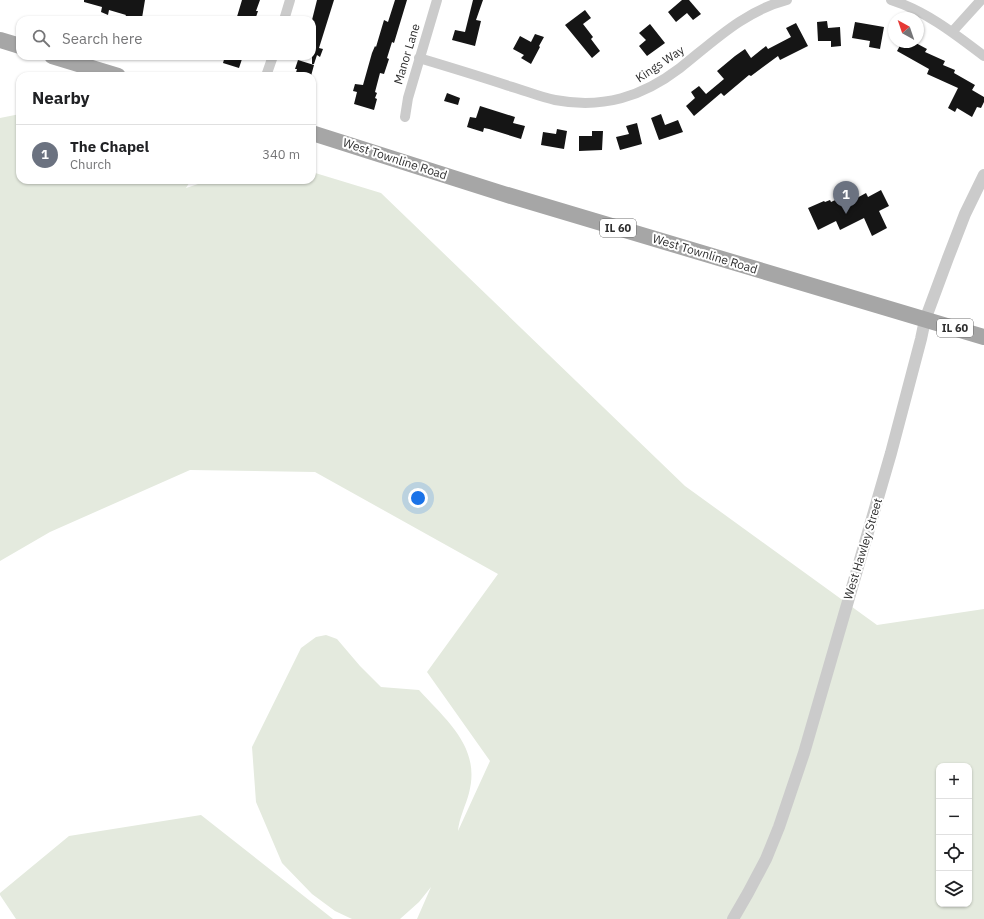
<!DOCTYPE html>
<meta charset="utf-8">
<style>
:root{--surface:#fff;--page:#f2f2f2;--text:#202124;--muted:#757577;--line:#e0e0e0;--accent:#ce4750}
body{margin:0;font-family:"IBM Plex Sans",sans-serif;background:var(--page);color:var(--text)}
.controls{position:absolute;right:12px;bottom:12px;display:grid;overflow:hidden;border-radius:8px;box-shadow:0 1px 3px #0004}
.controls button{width:36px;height:36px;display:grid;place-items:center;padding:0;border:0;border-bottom:1px solid var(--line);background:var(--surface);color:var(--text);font:20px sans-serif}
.compass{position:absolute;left:888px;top:12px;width:36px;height:36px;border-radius:50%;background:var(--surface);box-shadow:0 1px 3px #0004;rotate:320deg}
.you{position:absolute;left:418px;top:498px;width:14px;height:14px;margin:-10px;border:3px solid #fff;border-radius:50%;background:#1a73e8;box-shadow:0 0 0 6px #1a73e833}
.badge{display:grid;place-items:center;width:26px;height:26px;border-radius:50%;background:var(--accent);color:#fff;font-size:13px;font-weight:700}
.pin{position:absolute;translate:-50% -33px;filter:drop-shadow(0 1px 2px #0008)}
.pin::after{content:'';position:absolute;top:21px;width:14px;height:12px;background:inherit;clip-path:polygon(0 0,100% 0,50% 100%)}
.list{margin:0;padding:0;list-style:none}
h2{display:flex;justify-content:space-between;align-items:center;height:52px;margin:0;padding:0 16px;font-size:17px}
h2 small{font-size:13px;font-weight:400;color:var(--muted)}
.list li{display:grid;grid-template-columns:26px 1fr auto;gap:12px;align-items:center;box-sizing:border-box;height:60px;padding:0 16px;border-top:1px solid var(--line)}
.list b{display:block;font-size:15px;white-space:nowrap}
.list p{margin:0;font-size:13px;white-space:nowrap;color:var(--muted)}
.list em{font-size:13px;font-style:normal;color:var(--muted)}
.icon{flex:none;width:22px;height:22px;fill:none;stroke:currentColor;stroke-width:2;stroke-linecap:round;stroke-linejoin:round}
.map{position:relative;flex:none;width:984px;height:919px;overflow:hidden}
.search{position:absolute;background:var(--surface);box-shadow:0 1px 3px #0004;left:16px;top:16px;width:300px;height:44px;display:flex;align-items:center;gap:10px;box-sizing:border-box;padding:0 14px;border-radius:12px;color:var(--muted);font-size:15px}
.panel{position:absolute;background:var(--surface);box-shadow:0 1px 3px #0004;left:16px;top:72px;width:300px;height:112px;border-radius:12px}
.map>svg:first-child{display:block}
.green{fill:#e4eade;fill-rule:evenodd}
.building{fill:#151515}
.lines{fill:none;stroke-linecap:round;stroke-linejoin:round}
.minor{stroke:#cbcbcb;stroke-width:10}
.tertiary{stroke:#cbcbcb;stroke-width:12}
.primary{stroke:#a6a6a6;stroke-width:16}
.labels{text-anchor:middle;stroke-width:4;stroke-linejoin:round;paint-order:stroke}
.shield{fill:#fff;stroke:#6d6d6d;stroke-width:1}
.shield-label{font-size:11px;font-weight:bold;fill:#2e2e2e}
.street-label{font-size:12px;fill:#2e2e2e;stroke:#fff}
</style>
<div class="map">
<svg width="984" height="919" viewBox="0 0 984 919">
<rect width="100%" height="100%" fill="#fff"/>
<path class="green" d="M20,114V180H191L186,188L210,180H312V172L381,193L685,486L877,625L984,609V919H417L431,887L419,902L400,919H352L335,911L312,894L282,863L256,802L252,747L301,648L316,637L326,635L337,639L360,666L381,687L419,690C447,721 481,747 469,793C466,805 459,818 458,831L490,761L427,672L498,574L315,472L190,470L50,532L0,561V118ZM939,766H969V904H939Z
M201,815L333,919H16L0,895V893L69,836Z"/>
<path class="building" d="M84,0H145L142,18L135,16V19L125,17L126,15L109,10L108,15L101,12L102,7L84,2Z
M242,0H260L256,11H258L255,20H236Z
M317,0H334L319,48L323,49L320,57L317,55L314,64H312V20Z
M395,0H407L394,43L392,42L387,58L389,59L384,74L380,73L375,92L377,93L375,98L377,99L374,110L354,104L357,92L353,91L355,84L363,85L372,53L375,46L376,47L384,20L388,22Z
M473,0H483L476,20L481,21L475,46L452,40L455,30L465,32Z
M682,0H689L701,14L693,20L687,13L676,22L668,12Z
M585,10L591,18L583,24L593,37L591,39L600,51L592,58L565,25Z
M827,21L828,28L840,27L841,46L831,47V41H818L817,22Z
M855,22L884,27L880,49L869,47L870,41L852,38Z
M796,23L808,46L780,60L778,56L751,76L749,75L724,96L721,93L694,116L686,106L695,98L691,92L699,86L706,94L724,79L717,71L735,56L745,49L751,58L766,46L768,49L791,37L786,28Z
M650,24L665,43L647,56L639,46L646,40L639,33Z
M535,34L544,37L539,46L540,47L531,64L521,58L524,55L513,49L520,36L531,42Z
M902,42H914L927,49L925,52L945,61L943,65L955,70L954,73L975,85L972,90L984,97V102L981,108L977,107L972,117L957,108L955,112L948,108L958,88L927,74L929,69L897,51Z
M225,56H243L239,68L223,63Z
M298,60L314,65L311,76H295L297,69H295Z
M447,93L460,98L458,105L444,101Z
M480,106L515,117L513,123L525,126L521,139L489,129L484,128L483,132L467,127L470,117L476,118Z
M661,114L665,125L678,120L683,132L659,140L651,118Z
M637,123L642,144L620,150L616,137L629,134L626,126Z
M557,129L567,131L564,149L541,145L543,132L556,134Z
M592,131H603L602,150L579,151V136H592Z
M881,190L889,206L879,211L887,228L872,236L864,218L840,230L836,221L818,230L808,208L824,201L825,202L830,200L831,202L852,192L855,199L866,193L868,197Z"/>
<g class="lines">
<path class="minor" d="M891,0C926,11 955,34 984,56
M284,20L290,0
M952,32L981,0
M419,58C449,67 479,76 509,86C524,90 540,97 555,100C603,109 642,97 680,68C713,42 744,11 787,0
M266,76L273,56
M405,117L408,98L437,0"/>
<path class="tertiary" d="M733,919L748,893L766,859L779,827L804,753L891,453L921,339L925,320L948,258L965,214L984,175"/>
<path class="primary" d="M0,40L20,46
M52,56L118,76
M312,133L504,194L984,337"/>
</g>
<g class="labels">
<g class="shield">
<rect x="600" y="219" width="36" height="18" rx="3"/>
<rect x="937" y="319" width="36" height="18" rx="3"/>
</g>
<g class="shield-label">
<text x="618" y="232">IL 60</text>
<text x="955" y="332">IL 60</text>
</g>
<g class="street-label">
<text transform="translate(407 54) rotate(-73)" y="4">Manor Lane</text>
<text transform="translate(660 64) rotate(-34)" y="4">Kings Way</text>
<text transform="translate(395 159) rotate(18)" y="4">West Townline Road</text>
<text transform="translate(705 254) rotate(17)" y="4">West Townline Road</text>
<text transform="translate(863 549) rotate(-73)" y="4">West Hawley Street</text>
</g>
</g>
</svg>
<div class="controls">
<button>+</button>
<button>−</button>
<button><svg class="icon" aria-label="locate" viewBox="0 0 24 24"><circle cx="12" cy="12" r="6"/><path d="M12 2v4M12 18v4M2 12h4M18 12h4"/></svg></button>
<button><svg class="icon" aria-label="layers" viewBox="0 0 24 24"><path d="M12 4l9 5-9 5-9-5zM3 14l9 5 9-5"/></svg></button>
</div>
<svg class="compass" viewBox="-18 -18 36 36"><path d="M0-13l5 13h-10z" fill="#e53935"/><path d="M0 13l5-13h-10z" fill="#757577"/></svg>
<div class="you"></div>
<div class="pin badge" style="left:846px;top:214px;background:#6b7280">1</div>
<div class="search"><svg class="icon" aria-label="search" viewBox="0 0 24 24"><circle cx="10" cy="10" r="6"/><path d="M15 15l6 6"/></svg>Search here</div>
<section class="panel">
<h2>Nearby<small></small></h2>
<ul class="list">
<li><span class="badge" style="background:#6b7280">1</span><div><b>The Chapel</b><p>Church</p></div><em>340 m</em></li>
</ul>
</section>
</div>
